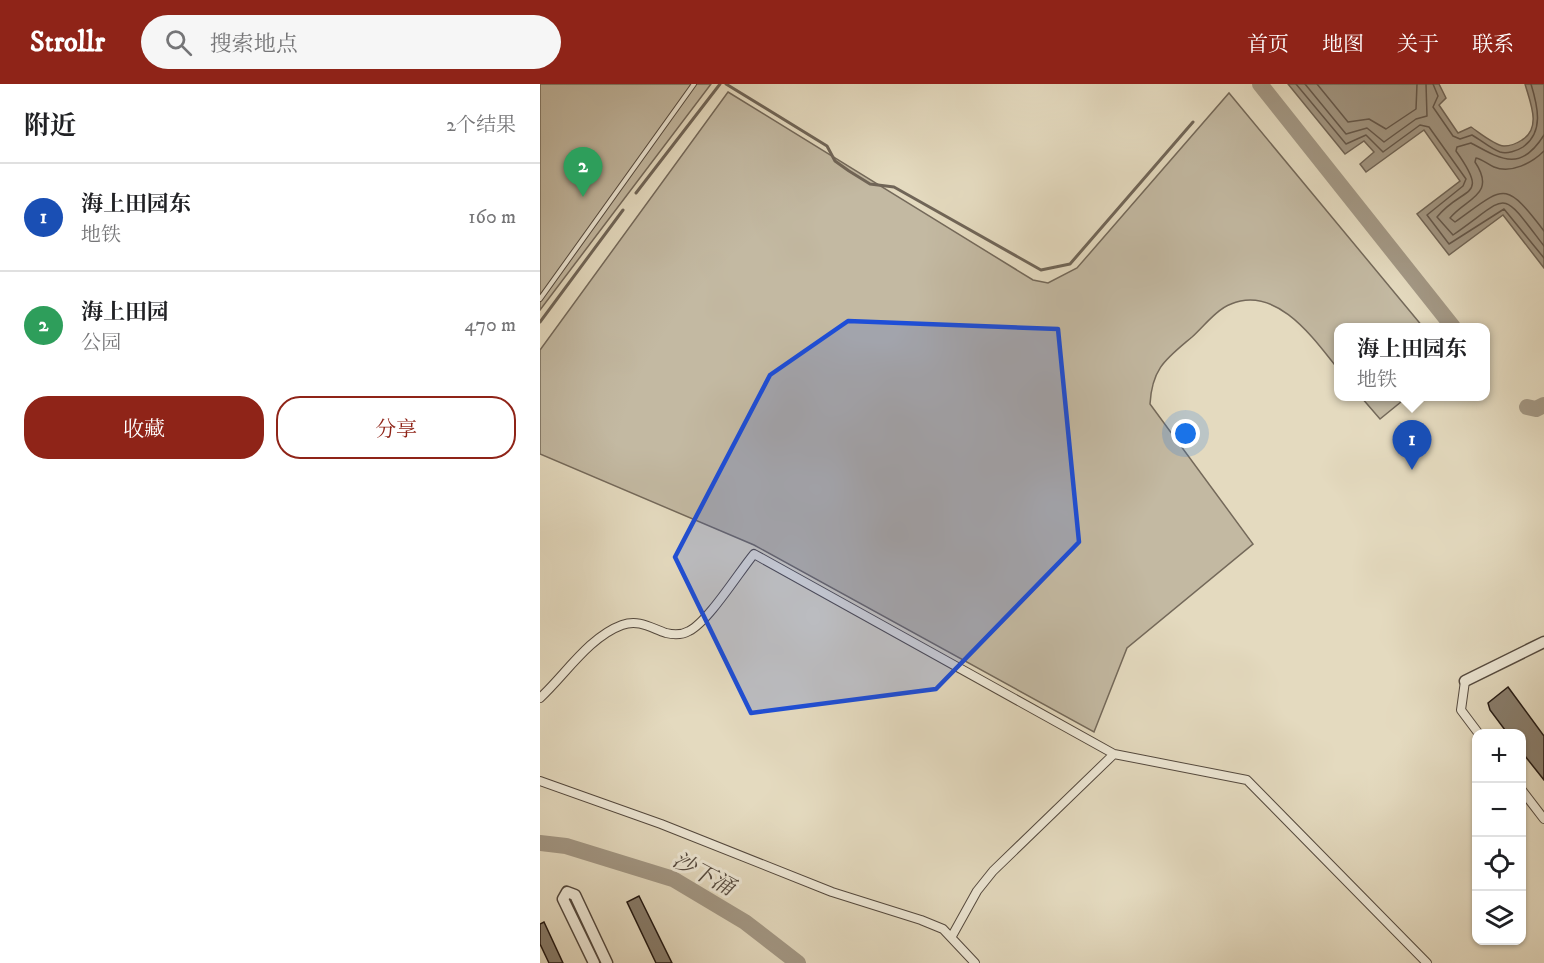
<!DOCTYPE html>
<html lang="zh">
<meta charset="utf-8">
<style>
:root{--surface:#fff;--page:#f6f6f6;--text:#202124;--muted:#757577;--line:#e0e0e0;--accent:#8f2418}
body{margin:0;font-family:"IM FELL DW Pica","Noto Serif SC",serif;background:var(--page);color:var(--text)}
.controls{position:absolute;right:18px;bottom:18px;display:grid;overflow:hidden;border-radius:12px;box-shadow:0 2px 4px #0004}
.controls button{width:54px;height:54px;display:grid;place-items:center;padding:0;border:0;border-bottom:2px solid var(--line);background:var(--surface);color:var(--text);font:30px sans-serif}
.you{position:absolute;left:646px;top:350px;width:21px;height:21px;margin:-15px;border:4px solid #fff;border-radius:50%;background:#1a73e8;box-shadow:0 0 0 9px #1a73e833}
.badge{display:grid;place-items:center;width:39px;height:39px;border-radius:50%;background:var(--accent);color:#fff;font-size:20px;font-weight:700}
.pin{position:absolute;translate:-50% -50px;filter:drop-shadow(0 2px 3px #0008)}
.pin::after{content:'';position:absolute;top:32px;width:21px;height:18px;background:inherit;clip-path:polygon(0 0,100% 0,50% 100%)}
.popup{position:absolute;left:794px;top:239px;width:156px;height:78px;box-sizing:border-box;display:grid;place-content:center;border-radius:12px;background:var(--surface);filter:drop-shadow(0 2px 4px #0005);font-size:20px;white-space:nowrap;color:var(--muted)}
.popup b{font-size:22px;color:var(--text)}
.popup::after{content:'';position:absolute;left:50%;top:100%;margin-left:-12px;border:12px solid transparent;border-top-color:var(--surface)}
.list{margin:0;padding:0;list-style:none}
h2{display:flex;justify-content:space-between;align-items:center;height:78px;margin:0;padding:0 24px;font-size:26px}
h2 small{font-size:20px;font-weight:400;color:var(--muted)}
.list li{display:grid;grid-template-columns:39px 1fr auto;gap:18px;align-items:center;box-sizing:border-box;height:108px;padding:0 24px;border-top:2px solid var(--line)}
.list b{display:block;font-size:22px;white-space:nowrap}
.list p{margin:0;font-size:20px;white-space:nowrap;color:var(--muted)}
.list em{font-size:20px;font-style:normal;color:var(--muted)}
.actions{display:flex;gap:12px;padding:18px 24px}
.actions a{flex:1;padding:14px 0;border:2px solid var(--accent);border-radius:24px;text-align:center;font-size:21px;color:var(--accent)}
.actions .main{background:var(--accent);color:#fff}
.icon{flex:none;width:33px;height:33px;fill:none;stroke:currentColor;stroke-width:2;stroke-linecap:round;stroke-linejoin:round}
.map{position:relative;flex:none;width:1004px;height:879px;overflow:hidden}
header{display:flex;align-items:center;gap:36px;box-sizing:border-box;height:84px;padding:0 30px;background:var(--accent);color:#fff}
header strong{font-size:28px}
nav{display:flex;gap:33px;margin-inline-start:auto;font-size:21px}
.search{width:420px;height:54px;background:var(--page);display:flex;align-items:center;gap:15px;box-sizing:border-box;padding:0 21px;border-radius:33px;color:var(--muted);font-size:22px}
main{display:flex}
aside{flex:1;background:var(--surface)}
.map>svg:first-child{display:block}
.green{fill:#c3b9a2;stroke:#74695a;stroke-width:1.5}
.water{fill:#a39885;stroke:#706557;stroke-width:1.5}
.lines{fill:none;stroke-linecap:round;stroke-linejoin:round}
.shore{stroke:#64584c;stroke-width:1.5}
.stream{stroke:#706557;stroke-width:3}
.river{stroke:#a39885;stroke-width:16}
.building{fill:#887d6c;stroke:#241913;stroke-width:1.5}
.service-casing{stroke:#54493e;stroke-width:6}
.minor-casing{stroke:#54493e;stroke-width:10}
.tertiary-casing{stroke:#54493e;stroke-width:13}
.service{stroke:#ede7d5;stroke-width:4}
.minor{stroke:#ede7d5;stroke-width:8}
.tertiary{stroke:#ede7d5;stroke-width:10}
.marked{fill:#1d4ed8;fill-opacity:0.2;stroke:#1d4ed8;stroke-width:4.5;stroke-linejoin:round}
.labels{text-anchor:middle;stroke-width:6;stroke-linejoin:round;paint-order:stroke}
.water-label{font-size:22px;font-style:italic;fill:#574c41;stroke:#ede7d5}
</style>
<header>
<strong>Strollr</strong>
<div class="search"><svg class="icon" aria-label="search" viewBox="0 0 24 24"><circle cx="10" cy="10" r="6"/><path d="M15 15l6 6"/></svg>搜索地点</div>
<nav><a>首页</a><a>地图</a><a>关于</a><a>联系</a></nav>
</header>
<main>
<aside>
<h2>附近<small>2个结果</small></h2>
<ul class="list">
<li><span class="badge" style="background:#1a4fb4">1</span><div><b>海上田园东</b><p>地铁</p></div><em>160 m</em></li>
<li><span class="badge" style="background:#2e9e5b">2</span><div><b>海上田园</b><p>公园</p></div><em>470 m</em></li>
</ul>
<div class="actions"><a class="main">收藏</a><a>分享</a></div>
</aside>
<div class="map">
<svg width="1004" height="879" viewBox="0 0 1004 879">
<rect width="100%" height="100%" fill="#e4dabf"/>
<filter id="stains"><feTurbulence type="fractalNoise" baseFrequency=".00333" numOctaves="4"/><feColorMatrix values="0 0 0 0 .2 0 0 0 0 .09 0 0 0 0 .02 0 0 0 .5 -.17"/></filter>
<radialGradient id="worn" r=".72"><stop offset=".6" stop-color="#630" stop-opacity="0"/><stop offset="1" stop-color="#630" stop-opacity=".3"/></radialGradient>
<path class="green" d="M0,0H171L0,226Z
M188,8L493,196L508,199L537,184L689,9L883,243H798V285C774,255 737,201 691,220C677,225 663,243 652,253C626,275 612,284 610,320L713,460L587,564L554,648L214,461L0,370V266Z
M821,313H867L840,335Z"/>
<path class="water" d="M748,0H899L906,14L899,21L918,49L931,43C940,49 954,61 964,62C971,62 976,60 982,56C1002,44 990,18 985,0H1004V184L963,131L909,171L877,130L920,97L884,46L826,88L820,80L834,68L824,57L805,70Z"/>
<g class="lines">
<path class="shore" d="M756,0L806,60L826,51L843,68L880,41L889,43L926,95L923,102L887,131L909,160L964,125L1004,174
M765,0L806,50L827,44L844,58L876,35L887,32L886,0
M777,0L808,38L829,35L846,45L876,25L877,0
M893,0L898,12L893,23L913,52L920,55L932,51C941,56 951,65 960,68C967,70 977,67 983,63C1004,48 998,23 991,0
M1004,51C981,88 962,76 931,59L917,63L916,67C951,116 923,101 897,133L913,151C971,111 958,102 1004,162
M1004,67C992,79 971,90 954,83C947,80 942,75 936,74L935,78C957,111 926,114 910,134L915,138C965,102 964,95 1004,147"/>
<path class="stream" d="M186,0L287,62L295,77L309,87L330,100L354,103L501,186L530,180L653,38
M96,109L180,0
M0,238L83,126"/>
<path class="river" d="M720,0L913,243
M987,323L996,325L1004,321
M0,759L26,762L133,795L205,838L258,879"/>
</g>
<path class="building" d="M968,603L1004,652V696L981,667V650H968L950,626L948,619Z
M99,812L132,879H116L87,818Z
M4,838L23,879H9L0,860V840Z"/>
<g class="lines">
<g class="service-casing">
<path id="service" d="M0,215L154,0"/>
</g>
<g class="minor-casing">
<path id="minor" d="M925,597L921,626L939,650
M0,614C25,591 49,553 82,541C99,535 111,544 126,549C134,551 142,551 149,547C168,538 199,488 214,470L574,670
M0,697L121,740L292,808L381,836L403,845L435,879
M981,705L1004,735
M412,852L437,807L453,787L574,670L707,696L887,879"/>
</g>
<g class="tertiary-casing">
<path id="tertiary" d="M925,597L1004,558
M54,879L23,815L27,808L35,811L67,879"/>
</g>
<use href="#service" class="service"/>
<use href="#minor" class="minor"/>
<use href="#tertiary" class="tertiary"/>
</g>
<path class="marked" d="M308,237L518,245L539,458L396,605L211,629L135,473L230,291Z"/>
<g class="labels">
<g class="water-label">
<text transform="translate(164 789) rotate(28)" y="8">沙下涌</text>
</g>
</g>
<rect width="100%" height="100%" filter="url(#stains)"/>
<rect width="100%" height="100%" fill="url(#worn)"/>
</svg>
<div class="controls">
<button>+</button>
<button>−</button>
<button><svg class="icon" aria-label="locate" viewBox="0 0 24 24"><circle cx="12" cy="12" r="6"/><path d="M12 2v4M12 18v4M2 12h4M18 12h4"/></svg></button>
<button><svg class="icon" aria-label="layers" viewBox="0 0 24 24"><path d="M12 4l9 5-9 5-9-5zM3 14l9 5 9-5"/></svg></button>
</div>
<div class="you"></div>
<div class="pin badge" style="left:872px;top:386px;background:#1a4fb4">1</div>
<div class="popup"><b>海上田园东</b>地铁</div>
<div class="pin badge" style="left:43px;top:113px;background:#2e9e5b">2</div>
</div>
</main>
